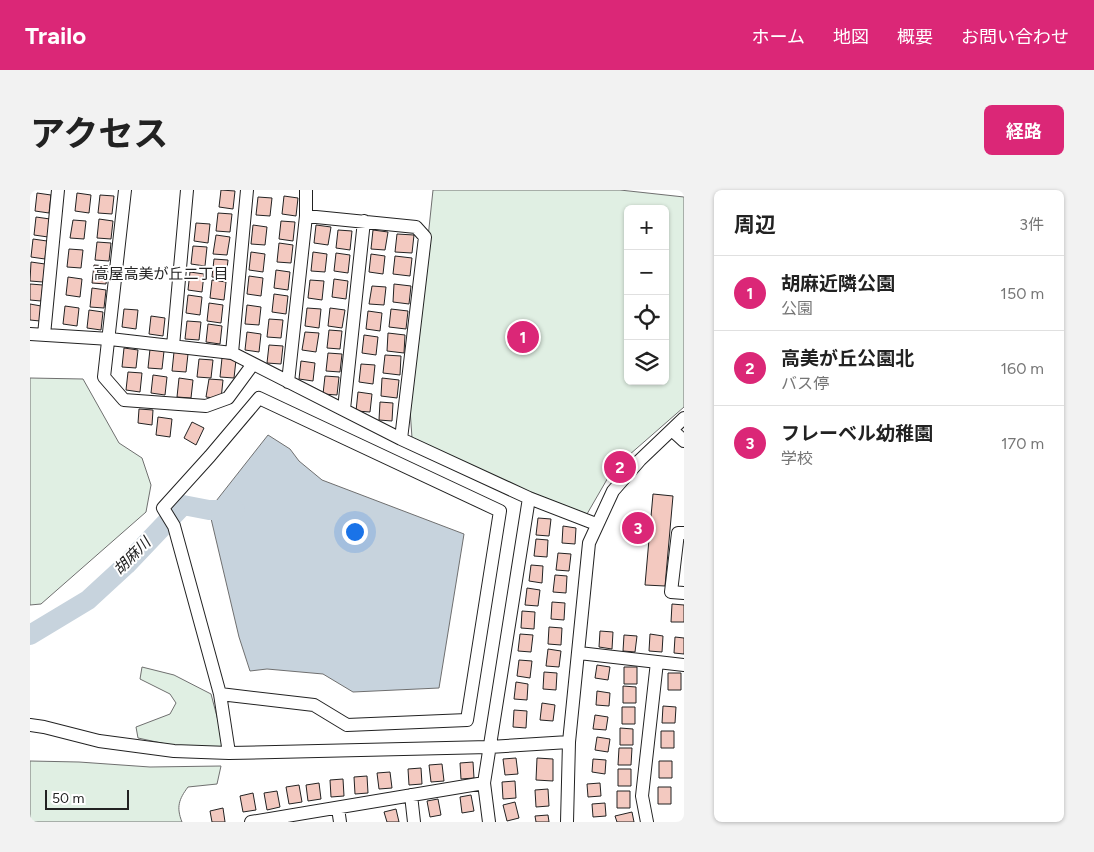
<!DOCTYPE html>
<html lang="ja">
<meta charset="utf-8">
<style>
:root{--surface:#fff;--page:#f2f2f2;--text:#222;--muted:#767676;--line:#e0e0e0;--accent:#db2777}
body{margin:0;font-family:Figtree,"Noto Sans JP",sans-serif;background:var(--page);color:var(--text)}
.controls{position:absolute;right:15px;top:15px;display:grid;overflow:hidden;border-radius:8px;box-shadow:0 1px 4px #0004}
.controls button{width:45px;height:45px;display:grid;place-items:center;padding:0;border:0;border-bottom:1px solid var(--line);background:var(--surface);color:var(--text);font:25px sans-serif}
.scale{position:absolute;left:15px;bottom:12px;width:84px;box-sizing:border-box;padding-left:5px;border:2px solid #222;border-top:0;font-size:14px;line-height:18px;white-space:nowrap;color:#222;-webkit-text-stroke:4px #fff;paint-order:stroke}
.you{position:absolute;left:324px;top:341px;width:18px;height:18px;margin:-12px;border:4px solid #fff;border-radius:50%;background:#1a73e8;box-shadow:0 0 0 8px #1a73e833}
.badge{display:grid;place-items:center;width:32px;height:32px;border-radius:50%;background:var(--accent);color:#fff;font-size:16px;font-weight:700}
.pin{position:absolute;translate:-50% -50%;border:2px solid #fff;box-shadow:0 1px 5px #0006}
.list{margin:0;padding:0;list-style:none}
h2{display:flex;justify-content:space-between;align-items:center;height:65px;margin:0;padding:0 20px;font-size:21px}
h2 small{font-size:16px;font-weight:400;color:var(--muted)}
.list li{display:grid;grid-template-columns:32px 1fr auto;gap:15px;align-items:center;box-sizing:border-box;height:75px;padding:0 20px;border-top:1px solid var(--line)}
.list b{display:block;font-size:19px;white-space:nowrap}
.list p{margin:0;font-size:16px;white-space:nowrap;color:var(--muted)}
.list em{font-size:16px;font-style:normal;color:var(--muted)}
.icon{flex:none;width:28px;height:28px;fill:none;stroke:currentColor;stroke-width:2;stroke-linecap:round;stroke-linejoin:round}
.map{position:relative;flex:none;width:654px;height:632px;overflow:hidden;border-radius:8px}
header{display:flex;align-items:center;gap:30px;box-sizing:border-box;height:70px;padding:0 25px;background:var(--accent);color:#fff}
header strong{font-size:24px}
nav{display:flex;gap:28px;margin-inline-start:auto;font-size:18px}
.intro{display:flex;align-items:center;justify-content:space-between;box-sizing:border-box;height:120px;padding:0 30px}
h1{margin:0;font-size:35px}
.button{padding:12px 22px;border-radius:8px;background:var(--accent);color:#fff;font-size:18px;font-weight:700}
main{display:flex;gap:30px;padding:0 30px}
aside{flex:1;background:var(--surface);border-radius:8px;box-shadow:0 1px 4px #0004}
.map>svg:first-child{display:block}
.green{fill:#e0efe3;stroke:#6f6f6f;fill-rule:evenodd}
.water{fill:#c7d3dd;stroke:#6f6f6f}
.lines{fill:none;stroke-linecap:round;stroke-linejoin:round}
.river{stroke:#c7d3dd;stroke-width:20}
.building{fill:#f3c9c0;stroke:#222}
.minor-casing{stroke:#222;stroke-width:14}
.minor{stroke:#fff;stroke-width:12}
.power{stroke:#c62828;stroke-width:1;stroke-dasharray:18 4 2.5 4;stroke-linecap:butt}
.labels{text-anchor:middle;stroke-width:4;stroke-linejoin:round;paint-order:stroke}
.neighbourhood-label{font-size:15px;fill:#222;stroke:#fff}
.water-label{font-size:15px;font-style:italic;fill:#222;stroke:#fff}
</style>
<header>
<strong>Trailo</strong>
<nav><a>ホーム</a><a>地図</a><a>概要</a><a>お問い合わせ</a></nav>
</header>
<div class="intro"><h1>アクセス</h1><a class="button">経路</a></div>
<main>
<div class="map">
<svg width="654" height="632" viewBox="0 0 654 632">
<rect width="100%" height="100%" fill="#fff"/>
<path class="green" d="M403,0H590L654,7V217L583,279L557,324L461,287L382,248L380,219ZM598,19H635V191H598Z
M0,188L53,189L89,253L112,268L121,295L116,322L11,414L0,415Z
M112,477L144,485L181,504L195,557H150L108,548L106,537L140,524L146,513L140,504L110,489Z
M0,571L49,572L120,577L191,576L187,594L158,597C149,609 146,617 152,632H0Z"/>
<path class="water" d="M238,245L260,259L269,271L292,290L434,344L409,498L323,502L293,484L237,479L220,481L209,447L179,320Z"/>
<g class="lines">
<path class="river" d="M0,445L58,410L96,375L153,315L179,320H205"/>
</g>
<path class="building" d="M191,0L205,1L203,19L189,17Z
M7,3L21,5L19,23L5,21Z
M47,3L61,5L59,23L45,21Z
M70,5L84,6L82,24L68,23Z
M254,6L268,8L266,26L252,24Z
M228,7L242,8L240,26L226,25Z
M188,23L202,24L200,42L186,41Z
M6,27L20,29L18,47L4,45Z
M69,29L83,31L81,49L67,48Z
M43,30L56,31L54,49L40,48Z
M251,31L265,32L263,51L249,49Z
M166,33L180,34L178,53L164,51Z
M223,35L237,37L235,55L221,54Z
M286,35L301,37L298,55L284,53Z
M308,40L322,41L320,60L306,58Z
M343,40L358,42L355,60L341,59Z
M367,44L384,45L382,63L365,62Z
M186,45L200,47L197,65L183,64Z
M3,49L17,51L15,69L1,67Z
M67,52L81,53L79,71L65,70Z
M249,53L263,55L261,73L247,72Z
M163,56L177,57L175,76L161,74Z
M39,59L53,60L51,78L37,77Z
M221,62L235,64L233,82L219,80Z
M283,62L297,64L295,82L281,81Z
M306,63L320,65L318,83L304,81Z
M341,64L355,66L353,84L339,82Z
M365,66L382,68L380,86L363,84Z
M184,69L198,70L196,88L182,87Z
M1,72L15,74L13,92L0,91Z
M64,75L78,76L76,94L62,93Z
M246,80L260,82L258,100L244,98Z
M160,82L174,84L172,102L158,100Z
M219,86L233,88L231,106L217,104Z
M38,87L52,89L50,107L36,105Z
M304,89L318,91L316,109L302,107Z
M182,90L196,92L194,110L180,108Z
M280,90L294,91L292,110L278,108Z
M0,94L13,95L11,111L0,110Z
M364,94L381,96L379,114L363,112Z
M342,96L356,97L354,115L339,114Z
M62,98L76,100L74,118L60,117Z
M244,104L258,106L256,124L242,122Z
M158,105L172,107L170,125L156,123Z
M179,113L193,115L191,133L177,131Z
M0,114L11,116L10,131L0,130Z
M217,115L231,117L229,135L215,134Z
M35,116L49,118L47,136L33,134Z
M277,118L291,119L289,138L275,136Z
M300,118L315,120L312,138L298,136Z
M94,119L108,120L106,139L92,137Z
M361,119L378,121L376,139L359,137Z
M59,120L73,122L71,140L57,138Z
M338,121L352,123L350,141L336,139Z
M121,126L135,128L133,146L119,144Z
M239,129L253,130L251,148L237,147Z
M157,131L171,132L169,150L155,149Z
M178,134L192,136L190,154L176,152Z
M299,140L312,141L310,159L297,158Z
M217,142L231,144L229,162L215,160Z
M275,142L289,143L286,162L272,160Z
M358,143L375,145L374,163L357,161Z
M334,145L348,147L346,165L332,163Z
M239,155L253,156L251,174L237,173Z
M94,158L108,160L106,178L92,177Z
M120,159L134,161L132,179L118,178Z
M144,162L158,164L156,182L142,181Z
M298,163L312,164L310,182L296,181Z
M355,165L371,166L370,185L353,183Z
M192,168L206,170L204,188L190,187Z
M169,169L183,170L181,188L167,187Z
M271,171L285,173L283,191L269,189Z
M331,174L345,175L343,194L329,192Z
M98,182L112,183L110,202L96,200Z
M123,185L137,187L135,205L121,203Z
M295,186L309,187L307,205L293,204Z
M149,188L163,190L161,208L147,207Z
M352,188L369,190L367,208L351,206Z
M179,189L193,190L191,209L176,207Z
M328,202L342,204L340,222L326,221Z
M350,212L363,213L362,231L349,230Z
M109,219L123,220L122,235L108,233Z
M128,227L142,229L140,247L126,245Z
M162,232L174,238L166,255L154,248Z
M623,304L643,306L635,396L615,395Z
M508,328L521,329L519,346L506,345Z
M533,336L546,338L545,354L532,353Z
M506,349L518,350L517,367L504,366Z
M528,363L541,364L539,381L526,380Z
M501,375L513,376L512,393L499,391Z
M525,385L537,386L536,403L523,402Z
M497,398L510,400L508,416L495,415Z
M522,412L535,413L534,430L521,429Z
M642,414L654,415V432H641Z
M492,421L505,422L504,439L491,438Z
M519,437L532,438L531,455L518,454Z
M570,441L583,442L582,459L569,457Z
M490,444L503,445L501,462L488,461Z
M620,444L633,446L632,462L619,461Z
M594,445L607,446L605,462L593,461Z
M645,447L654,448V464L644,463Z
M518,459L531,461L529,477L516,476Z
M489,470L502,471L500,488L487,486Z
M567,475L580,477L578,490L565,488Z
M594,477H607V494H594Z
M514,482L527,483L526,500L513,499Z
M638,483H651V500H638Z
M486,492L498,494L497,510L484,509Z
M593,496L606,497V513H593Z
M567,501L580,503L579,516L566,515Z
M512,513L525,515L523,531L510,530Z
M633,516L646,517L645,533H632Z
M592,517H605V534H592Z
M484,520L497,521L496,538L483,537Z
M565,525L578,527L576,540L563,539Z
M590,538L603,539V555H590Z
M631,541H644V558H631Z
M567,547L580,549L578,562L565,560Z
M589,558H602L601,575H588Z
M486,568L488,584L475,585L473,569Z
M507,568L523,569V591L506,590Z
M563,569L576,570L575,584L562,582Z
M629,571H642V588H629Z
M443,572L444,588L431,589L430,573Z
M412,574L414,591L401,592L399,575Z
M391,578L392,594L379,595L378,579Z
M588,579H601V596H588Z
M360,582L362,598L349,599L347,583Z
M337,586L338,603L325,604L324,587Z
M313,589L314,606L301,607L300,590Z
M485,591L486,608L473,609L472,592Z
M289,593L291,609L278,611L276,595Z
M570,593L571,606L558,607L557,594Z
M269,595L272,612L259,614L256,597Z
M628,597H641V614H628Z
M518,599L519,616L506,617L505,600Z
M247,601L250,617L237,620L234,603Z
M587,601H600V618H587Z
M223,603L226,620L213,622L210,606Z
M441,605L444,621L432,623L430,607Z
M408,609L411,625L400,627L397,611Z
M485,612L489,628L477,631L473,615Z
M575,613L576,626L563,627L562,614Z
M193,618L195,632H182L180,621Z
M366,619L369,632H357L354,622Z
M602,622L604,632H587L585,626Z
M518,625L519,632H506L505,626Z"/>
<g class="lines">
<g class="minor-casing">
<path id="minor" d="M95,0L74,187L94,210L176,216L198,208L223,174
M276,26L386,37L395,47L371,249
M0,144L80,149L202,163L371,249L499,308L566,334
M14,145L28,0
M143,156L157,0
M202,163L217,0
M258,192L276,26V0
M314,219L334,31
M642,240L654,251
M654,343H648L641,402L654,403
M549,463L654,475
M190,504L284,515L317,535L437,530L470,321L229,208L180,266L133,318L144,336L190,504L199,563
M0,535L14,537L69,551L144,561L199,563L459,557L539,552
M381,605L384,632
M308,618L310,632
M221,632L454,593
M459,632L454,593L499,308
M537,632L539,552L559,353L583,301L610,270L654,228
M617,632L612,606L627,472"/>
</g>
<use href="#minor" class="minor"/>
<path class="power" d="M0,630L1,632"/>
</g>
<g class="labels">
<g class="neighbourhood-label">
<text x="131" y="89">高屋高美が丘二丁目</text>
</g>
<g class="water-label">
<text transform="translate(102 366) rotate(-45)" y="5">胡麻川</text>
</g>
</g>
</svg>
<div class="controls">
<button>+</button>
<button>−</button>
<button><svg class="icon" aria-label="locate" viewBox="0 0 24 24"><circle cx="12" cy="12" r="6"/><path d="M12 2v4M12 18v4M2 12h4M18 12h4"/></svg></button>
<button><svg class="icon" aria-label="layers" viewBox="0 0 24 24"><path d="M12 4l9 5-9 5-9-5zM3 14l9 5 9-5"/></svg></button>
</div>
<div class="scale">50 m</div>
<div class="you"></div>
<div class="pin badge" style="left:493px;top:147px">1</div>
<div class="pin badge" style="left:590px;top:277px">2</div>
<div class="pin badge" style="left:608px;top:338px">3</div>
</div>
<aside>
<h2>周辺<small>3件</small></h2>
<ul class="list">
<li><span class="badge">1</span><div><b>胡麻近隣公園</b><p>公園</p></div><em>150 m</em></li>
<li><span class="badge">2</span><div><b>高美が丘公園北</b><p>バス停</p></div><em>160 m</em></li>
<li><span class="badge">3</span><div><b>フレーベル幼稚園</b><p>学校</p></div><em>170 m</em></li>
</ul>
</aside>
</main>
